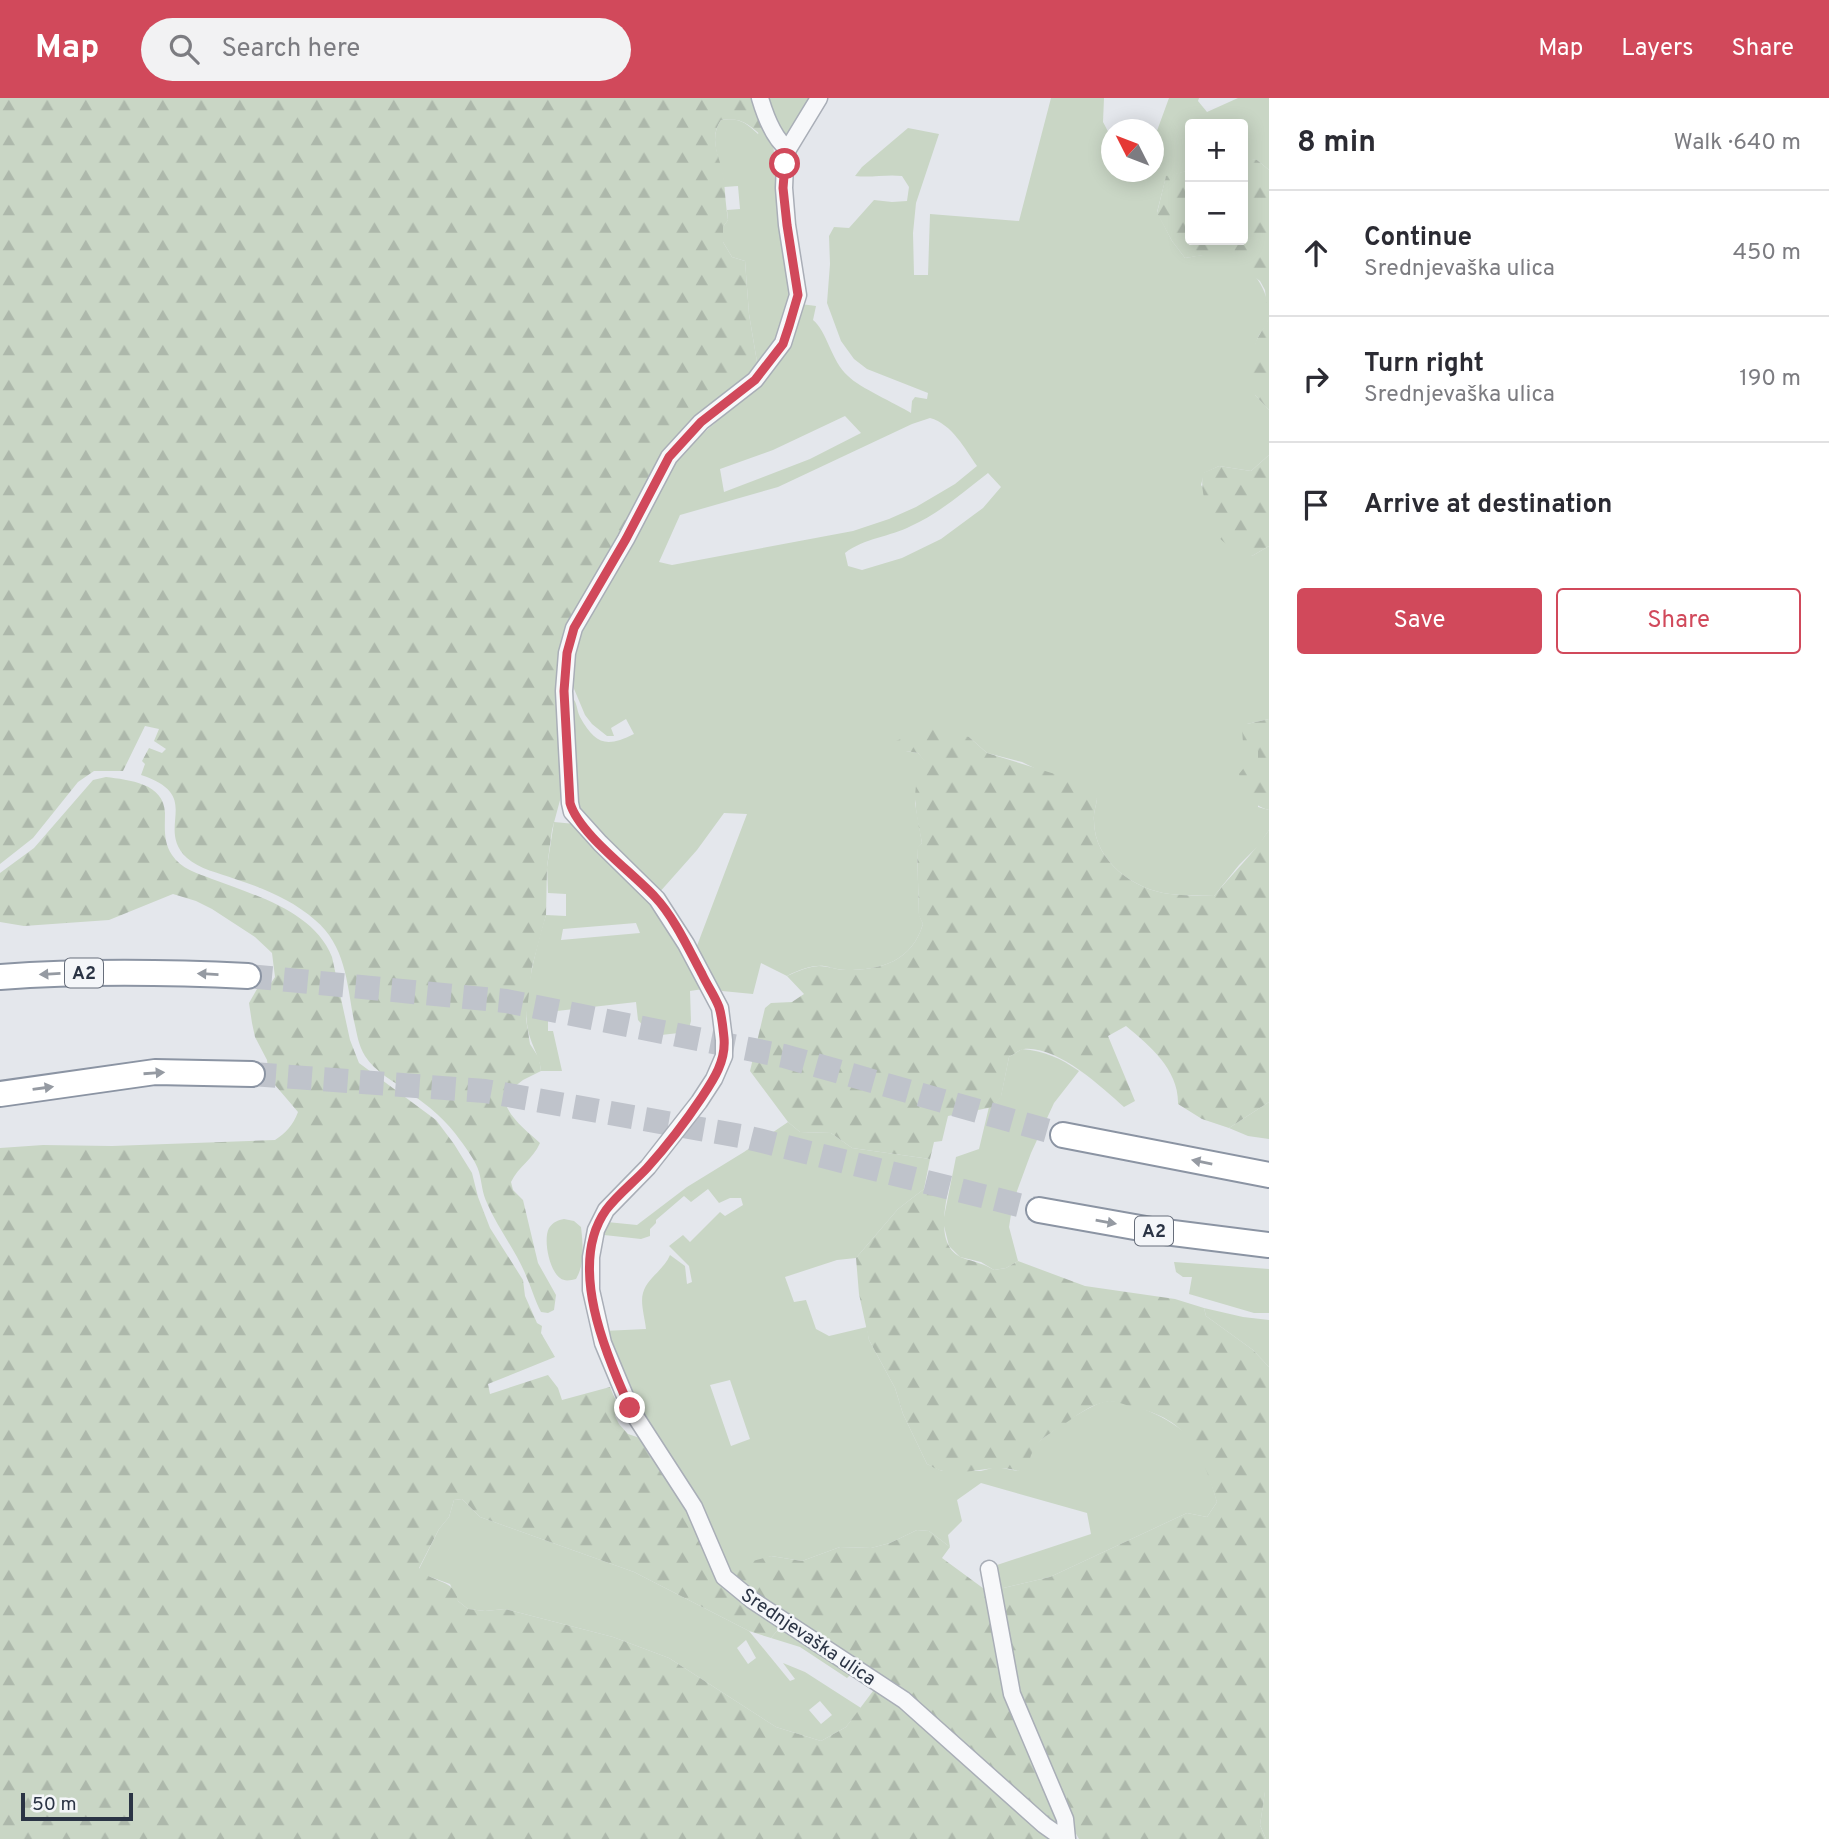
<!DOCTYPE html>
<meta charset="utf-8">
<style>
:root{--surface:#fff;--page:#f2f2f3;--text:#2b2b33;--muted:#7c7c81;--line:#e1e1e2;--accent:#d1495b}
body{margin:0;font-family:Overpass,sans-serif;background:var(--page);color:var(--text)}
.controls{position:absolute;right:21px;top:21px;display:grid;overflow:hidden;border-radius:7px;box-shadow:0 4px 18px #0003}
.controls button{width:63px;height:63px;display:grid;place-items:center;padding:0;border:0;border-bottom:2px solid var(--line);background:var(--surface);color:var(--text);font:35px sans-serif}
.compass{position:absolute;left:1101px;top:21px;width:63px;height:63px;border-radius:50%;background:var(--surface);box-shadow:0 4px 18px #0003;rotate:312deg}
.scale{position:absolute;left:21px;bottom:18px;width:112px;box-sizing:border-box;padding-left:7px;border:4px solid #2b3445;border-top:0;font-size:19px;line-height:24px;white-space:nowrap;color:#2b3445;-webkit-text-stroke:5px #f4f6f9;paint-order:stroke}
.stop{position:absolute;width:21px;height:21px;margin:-16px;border:5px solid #d1495b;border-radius:50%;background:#fff}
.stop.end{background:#d1495b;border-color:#fff;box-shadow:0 2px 7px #0008}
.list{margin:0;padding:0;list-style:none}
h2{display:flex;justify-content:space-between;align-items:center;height:91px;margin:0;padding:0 28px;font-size:30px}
h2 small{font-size:23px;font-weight:400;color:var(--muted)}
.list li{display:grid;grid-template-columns:46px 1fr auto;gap:21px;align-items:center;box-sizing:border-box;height:126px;padding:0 28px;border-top:2px solid var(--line)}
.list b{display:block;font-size:26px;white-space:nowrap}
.list p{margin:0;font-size:23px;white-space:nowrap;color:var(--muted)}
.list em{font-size:23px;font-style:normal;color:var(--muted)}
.actions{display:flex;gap:14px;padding:21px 28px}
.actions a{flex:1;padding:16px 0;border:2px solid var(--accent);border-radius:7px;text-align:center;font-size:24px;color:var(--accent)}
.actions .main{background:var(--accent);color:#fff}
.icon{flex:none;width:38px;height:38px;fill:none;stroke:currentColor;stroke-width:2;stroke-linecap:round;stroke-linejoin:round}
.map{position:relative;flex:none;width:1269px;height:1741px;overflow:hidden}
header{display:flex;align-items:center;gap:42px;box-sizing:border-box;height:98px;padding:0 35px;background:var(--accent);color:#fff}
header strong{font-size:33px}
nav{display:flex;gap:38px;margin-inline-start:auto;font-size:24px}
.search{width:490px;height:63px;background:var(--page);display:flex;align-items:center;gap:18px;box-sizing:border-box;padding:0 24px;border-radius:38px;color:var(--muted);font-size:26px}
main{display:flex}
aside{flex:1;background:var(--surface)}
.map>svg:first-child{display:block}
.green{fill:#c9d6c5;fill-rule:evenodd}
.forest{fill:url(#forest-firs)}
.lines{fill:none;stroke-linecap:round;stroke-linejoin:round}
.highway-tunnel{stroke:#bfc3cb;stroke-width:24;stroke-dasharray:24 12;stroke-linecap:butt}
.minor-casing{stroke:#a9aeb7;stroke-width:19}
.highway-casing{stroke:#8b94a3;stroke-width:28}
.minor{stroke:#f7f8fa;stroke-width:16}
.highway{stroke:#fff;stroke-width:24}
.oneway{fill:#959aa2}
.route{stroke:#d1495b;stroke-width:9}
.labels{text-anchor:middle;stroke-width:5;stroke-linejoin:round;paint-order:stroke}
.shield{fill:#f4f6f9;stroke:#676e7b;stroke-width:2}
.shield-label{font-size:18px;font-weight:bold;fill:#2b3445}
.street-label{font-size:19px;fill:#2b3445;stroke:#f4f6f9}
</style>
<header>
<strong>Map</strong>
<div class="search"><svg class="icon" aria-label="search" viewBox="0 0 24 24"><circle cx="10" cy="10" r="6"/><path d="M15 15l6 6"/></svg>Search here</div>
<nav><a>Map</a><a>Layers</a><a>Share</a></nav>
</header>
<main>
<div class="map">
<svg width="1269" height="1741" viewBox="0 0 1269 1741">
<defs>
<pattern id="forest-firs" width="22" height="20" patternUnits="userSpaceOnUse" patternTransform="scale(1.75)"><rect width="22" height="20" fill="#c9d6c5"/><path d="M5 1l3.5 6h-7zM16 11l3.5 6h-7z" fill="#adb8ab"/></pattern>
</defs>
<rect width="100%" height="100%" fill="#e4e7ec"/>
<path class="green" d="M767,0H812L785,47L773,45L775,66L780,67C784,106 796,176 787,213C782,234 771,252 758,270L749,216L745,163L732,159L723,144V129L728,122L727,112L740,111L738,88L724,89C724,66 706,44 721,22C738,19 746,24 758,36L769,13Z
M1051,0H1104L1103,24L1111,39L1112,74H1154V41L1169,0H1199L1198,3L1207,14L1238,0H1269V72L1257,62L1243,61V26H1190V72L1166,79L1157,114L1172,143L1185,160C1198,158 1217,153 1229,158C1253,168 1269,192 1269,218C1268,228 1260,233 1257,242C1252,253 1255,283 1255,297L1269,312V357L1251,373L1219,368L1204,375L1201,387L1252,458L1269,448V621L1247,626L1258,653V709L1269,712V732L1259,747L1239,767L1214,798C1200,797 1185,798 1170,796C1134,792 1094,763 1094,723C1093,716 1096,708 1097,701L1022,664L987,655L969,639L906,653L918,655L927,665L915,705L922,745L917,751L919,817L923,826C912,863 882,872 846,872C838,872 831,869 824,868C812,867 799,872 787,878L761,865L753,896L722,893L713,883L695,853L747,716L724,715L697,752L658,796L587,723L576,704L571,599C578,604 576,611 580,619C595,646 606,650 634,636L626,621L611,630L614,638H607L592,626L585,617L572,586L571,564L581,531L675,360L765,281L801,206L816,208L813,222C827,233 831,263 848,278C860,290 895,305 911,315L912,303L915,299L927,301L928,295L867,271L854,261L841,243L827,205L830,166L829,138L834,129L849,130L874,102L892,104L907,103L909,89L902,78C886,76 872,80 855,78L862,69L908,30L939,36L916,105L913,135L914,177H928L930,116L1019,123ZM845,318L861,335L810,361L724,394L720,371L773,352ZM930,320C952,326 965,351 977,368L955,386L916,409L889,421L853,433L672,467L659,464L680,417L778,389L912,326ZM988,375L1001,389L983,410L941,441L902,460L862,472L848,468L845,455C864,440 890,439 911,428C940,415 963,394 988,375Z
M554,724L575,726L641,789L675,835L703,891L690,893L691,923L688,934L652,938L638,922L636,904L548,914V933H553L562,973H541C539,955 529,945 527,926C523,900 538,842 546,817L566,818V796L548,795L547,769ZM636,825L640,835L561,842L563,831Z
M1022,951C1045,953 1060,960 1079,973L1054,1005L1031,1055L1013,1104L1009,1129L1018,1163L1006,1170L994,1172L981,1164L960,1159L949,1148L943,1124L956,1059L979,1051L989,1009H993L1001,998L1009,959Z
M1269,1004V1041L1248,1038L1229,1030Z
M788,1024L800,1034L831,1035L852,1050L930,1061L924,1091L898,1111L856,1160L837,1162L785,1179L794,1204L806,1202L816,1231L829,1238L867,1229L869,1242L895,1290L903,1316L927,1366L942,1373H981L996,1369L1018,1373C1023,1366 1027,1357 1032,1350C1044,1338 1093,1303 1109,1303C1134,1303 1179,1324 1194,1344C1206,1361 1211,1385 1217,1404L1207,1419L1187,1415L1050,1479L999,1491L997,1467L1091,1436L1087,1415L981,1385L957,1402L962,1423L948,1437L950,1449L929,1433L917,1432L890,1445L871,1450L840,1449L802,1463L771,1458L729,1476L645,1326L603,1233L646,1231C645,1220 640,1205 643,1195C647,1180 664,1172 670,1157L685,1168L687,1186L692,1184L689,1168L669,1148L683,1137L690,1144L720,1114L725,1118L743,1107L741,1100H730L719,1105L708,1091L691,1104L684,1098L656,1122V1125L650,1131V1138L641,1141L604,1137L601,1133L607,1124L637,1127L687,1089L744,1054ZM730,1282L750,1341L731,1348L710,1287Z
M564,1121L574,1123L581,1129C583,1147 585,1166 576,1181C571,1182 565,1184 560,1180C549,1172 543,1141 549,1130C553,1124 558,1122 564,1121Z
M1174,1164L1269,1171V1215H1254L1189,1196L1192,1179H1183L1176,1174Z
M1204,1210L1243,1219L1269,1222V1269L1253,1252L1206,1218Z
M462,1401L480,1419L634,1474L749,1533L790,1583L795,1581L783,1565L805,1574L861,1610L846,1629L821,1643L776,1629L669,1560L613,1539L505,1511L485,1513L468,1511L458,1503L450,1486L425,1477L419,1471L439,1431L449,1419L454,1402ZM746,1542L756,1560L748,1566L737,1550ZM820,1603L832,1617L821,1626L809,1612Z
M781,1528L852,1575L847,1580L800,1549L771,1540Z
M1265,1693L1269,1694V1741H1266L1260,1727Z"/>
<path class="forest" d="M0,0H767L769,13L778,25L770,44C751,31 746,18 721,22C707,43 722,61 724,82C725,96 726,109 728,122L723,129V144L732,159L745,163L749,216L758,270L695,320L674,342L571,523L563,691L552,732L547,769L546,817L532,869L526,921L530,946L539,960L541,973L523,982L504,997C504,1016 527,1033 540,1045C533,1061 518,1069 511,1084L513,1092L523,1102L538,1165L556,1197L554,1212L548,1215L541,1214C535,1203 532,1191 527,1180C517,1154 498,1131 487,1105C482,1095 482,1085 479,1074C476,1064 467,1051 460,1042C447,1023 429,1008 410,995C395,984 375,974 365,958C358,947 357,935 354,923C347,886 346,848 315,822C292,802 263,790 235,781C219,775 199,771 187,760C154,729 205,698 141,677L145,666L142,663L149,650L162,655L166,651L154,643L159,631L145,628L123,673H94L78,684L33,740L0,766Z
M1246,60L1257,62L1269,72V312L1255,297L1247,275L1256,243L1268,222L1265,192L1260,183L1227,158L1204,157L1185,160L1172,143L1157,115L1166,78L1190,72V142H1243V61Z
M1269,357V448L1252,458C1220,445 1215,442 1206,408C1203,396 1201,387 1203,375L1219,368L1251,373Z
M1269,621V712C1250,707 1243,694 1239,676L1247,666L1258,661V653L1243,645L1242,630L1247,626Z
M928,629L969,639L987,655L1087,686L1097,701C1096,708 1093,716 1094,723C1094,763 1134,792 1170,796C1185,798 1200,797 1214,798C1232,776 1253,756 1269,732V1004L1229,1030L1202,1021L1178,1006C1179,972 1150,948 1126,928L1108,938L1135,1003L1124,1009C1100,988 1058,948 1024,951C1019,952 1014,956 1009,959L1001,999L993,1009L948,1018L942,1043L934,1044L930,1061L852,1050L831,1035L800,1034L788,1024L750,973L765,910L771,905L792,904L804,896L787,878C798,873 807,869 819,868C828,868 837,872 846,872C882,872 912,863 923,826L919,818L917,750L922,745C917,718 908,687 926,665L918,655L906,653L896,643Z
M106,679C129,682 164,685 165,715C165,729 163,744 172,757C181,771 197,775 212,781C254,797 314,813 332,859L350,942L359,965L436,1022L454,1046L472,1075L478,1099L490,1130L523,1182L525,1198L537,1225L542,1228L541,1235L555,1259L488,1286L490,1296L548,1277L558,1290L562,1302L610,1289L616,1303L615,1318L619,1326L628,1336L643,1341L676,1387L712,1467L781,1528L771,1540L749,1533L634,1474L480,1419L462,1401L454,1402L449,1419L439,1431L419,1470C431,1486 456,1480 458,1503L468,1511L485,1513L505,1511L613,1539L669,1560L776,1629L821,1643L846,1629L876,1589L1056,1741H0V1050L43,1047L112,1048L275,1042C286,1035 293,1027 298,1014L269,980L267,962L255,939L252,925L249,905L257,891L271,885L275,879L272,855L255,839L212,811L196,803L173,796L109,822L24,828L0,824V775L34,750L93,682Z
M924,1091L948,1093C944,1114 937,1150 963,1160C974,1164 983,1165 994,1172L1006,1170L1018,1163L1085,1188L1175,1201L1204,1210L1206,1218L1253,1252L1269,1269V1694H1265L1260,1727L1266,1741H1079L1074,1732L1025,1615L1013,1572L999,1491L1050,1479L1187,1415L1207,1419L1217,1404C1202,1354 1189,1321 1133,1309C1125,1307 1114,1302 1106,1304C1091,1306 1076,1318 1063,1327C1046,1338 1033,1344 1029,1365L1018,1373C993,1365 968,1378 943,1373C937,1372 931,1368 927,1366L903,1316L895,1290L869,1242L859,1196L856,1160L898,1111Z
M917,1432L929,1433L950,1449L942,1460L991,1496L1004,1574L1062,1722L1058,1731L729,1476L745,1465L771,1458L802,1463L840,1449L871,1450L890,1445Z"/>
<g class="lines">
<path class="highway-tunnel" d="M248,878L506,903L784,958L1063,1037
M252,976L485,993L746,1039L1039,1112"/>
<g class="minor-casing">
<path id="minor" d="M760,0C765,17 774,41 788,51
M819,0L788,51L785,66L784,90L787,127L798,197L783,245L755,282L701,324L669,359L626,441L574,530L567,555L564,593L567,650L570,705L572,714L600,745L657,801L686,846L720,910L724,942V958L714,981L699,1004L648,1069L606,1112L596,1132L591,1159V1192L603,1245L630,1310L694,1409L724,1479L752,1502L904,1602L1044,1727L1064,1741
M989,1471L1012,1596L1065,1721L1067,1741"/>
</g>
<g class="highway-casing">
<path id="highway" d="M0,879C83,873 165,874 248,878
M0,996L155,974L252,976
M1063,1037L1269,1077
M1039,1112L1157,1133L1269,1147"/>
</g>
<use href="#minor" class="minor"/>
<use href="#highway" class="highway"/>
</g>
<defs><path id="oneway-solid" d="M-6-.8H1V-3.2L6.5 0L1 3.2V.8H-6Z" transform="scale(1.75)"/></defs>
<g class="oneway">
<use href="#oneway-solid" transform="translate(50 876) rotate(177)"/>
<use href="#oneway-solid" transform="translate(208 876) rotate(-177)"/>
<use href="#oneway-solid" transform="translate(154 975) rotate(-4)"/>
<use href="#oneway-solid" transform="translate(43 990) rotate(-8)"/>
<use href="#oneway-solid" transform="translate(1202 1064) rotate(-169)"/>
<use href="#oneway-solid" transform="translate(1106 1124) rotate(10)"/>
</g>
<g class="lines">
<path class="route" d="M630,1310C606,1257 567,1167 606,1112C617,1097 634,1084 647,1070C666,1049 686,1023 702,999C714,981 726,963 724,940C723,931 722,918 719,909C715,898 707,887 702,876C689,852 674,819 655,799C632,774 579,736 570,705L564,593L567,555L574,530L626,441L669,359L701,324L755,282L783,246L789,228L798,197L787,127L783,90L785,66"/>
</g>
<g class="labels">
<g class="shield">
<rect x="65" y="860.5" width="38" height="29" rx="5"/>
<rect x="1135" y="1118.5" width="38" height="29" rx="5"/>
</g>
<g class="shield-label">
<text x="84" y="881">A2</text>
<text x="1154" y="1139">A2</text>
</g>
<g class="street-label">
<text transform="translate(809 1538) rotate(34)" y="7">Srednjevaška ulica</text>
</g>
</g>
</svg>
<div class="controls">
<button>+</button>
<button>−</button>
</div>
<svg class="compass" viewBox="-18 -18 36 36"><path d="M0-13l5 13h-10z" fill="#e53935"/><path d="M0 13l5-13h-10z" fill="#7c7c81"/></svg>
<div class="scale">50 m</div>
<div class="stop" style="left:785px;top:66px"></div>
<div class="stop end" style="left:630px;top:1310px"></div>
</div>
<aside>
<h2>8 min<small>Walk · 640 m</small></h2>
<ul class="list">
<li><svg class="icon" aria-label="ahead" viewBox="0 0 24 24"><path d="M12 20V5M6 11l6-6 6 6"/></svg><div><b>Continue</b><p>Srednjevaška ulica</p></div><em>450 m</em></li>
<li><svg class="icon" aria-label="right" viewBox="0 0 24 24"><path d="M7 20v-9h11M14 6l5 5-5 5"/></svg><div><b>Turn right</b><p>Srednjevaška ulica</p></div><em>190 m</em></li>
<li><svg class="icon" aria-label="arrive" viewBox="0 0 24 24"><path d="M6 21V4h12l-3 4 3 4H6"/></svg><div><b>Arrive at destination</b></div></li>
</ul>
<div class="actions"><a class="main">Save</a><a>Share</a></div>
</aside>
</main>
